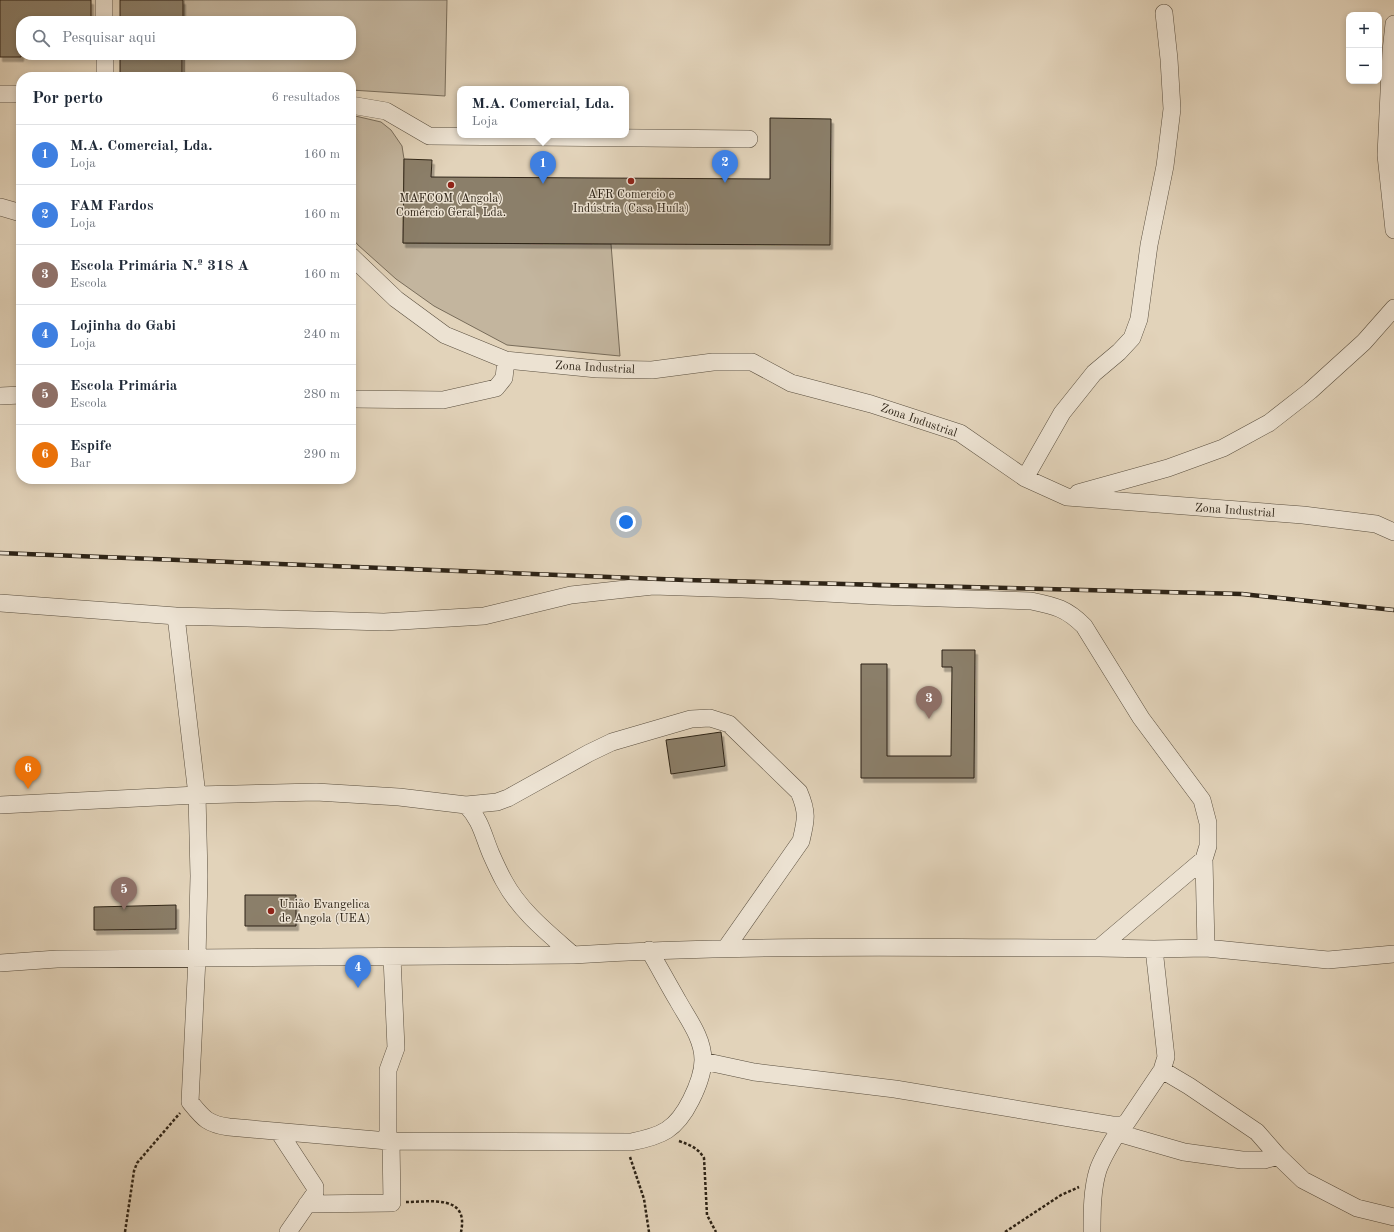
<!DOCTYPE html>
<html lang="pt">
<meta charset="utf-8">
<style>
:root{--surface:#fff;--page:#f2f2f3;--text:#1f2937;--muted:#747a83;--line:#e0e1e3;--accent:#8f2418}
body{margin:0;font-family:"Old Standard TT",serif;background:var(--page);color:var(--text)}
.controls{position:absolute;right:12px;top:12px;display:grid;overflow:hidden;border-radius:8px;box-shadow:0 2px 6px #0003}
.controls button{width:36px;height:36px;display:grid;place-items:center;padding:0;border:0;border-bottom:1px solid var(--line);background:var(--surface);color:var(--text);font:20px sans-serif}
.you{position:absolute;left:626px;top:522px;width:14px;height:14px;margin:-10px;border:3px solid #fff;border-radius:50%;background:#1a73e8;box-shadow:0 0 0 6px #1a73e833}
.badge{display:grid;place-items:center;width:26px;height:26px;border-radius:50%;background:var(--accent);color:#fff;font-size:13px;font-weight:700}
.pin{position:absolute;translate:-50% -33px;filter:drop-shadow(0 1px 2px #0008)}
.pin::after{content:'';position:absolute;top:21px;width:14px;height:12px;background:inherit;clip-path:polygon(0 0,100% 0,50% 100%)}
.popup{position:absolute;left:457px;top:86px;width:172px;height:52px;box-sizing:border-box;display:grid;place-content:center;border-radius:8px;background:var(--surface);filter:drop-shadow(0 1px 3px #0005);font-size:13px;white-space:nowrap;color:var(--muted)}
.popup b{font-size:15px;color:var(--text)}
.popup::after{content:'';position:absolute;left:50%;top:100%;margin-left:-8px;border:8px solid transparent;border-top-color:var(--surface)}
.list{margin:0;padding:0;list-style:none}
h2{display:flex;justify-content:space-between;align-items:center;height:52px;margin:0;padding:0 16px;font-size:17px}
h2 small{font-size:13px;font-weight:400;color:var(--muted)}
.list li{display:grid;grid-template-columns:26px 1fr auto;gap:12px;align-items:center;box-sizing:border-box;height:60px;padding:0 16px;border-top:1px solid var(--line)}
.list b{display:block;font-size:15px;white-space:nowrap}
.list p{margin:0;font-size:13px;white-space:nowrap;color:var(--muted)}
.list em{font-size:13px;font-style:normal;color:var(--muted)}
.icon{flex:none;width:22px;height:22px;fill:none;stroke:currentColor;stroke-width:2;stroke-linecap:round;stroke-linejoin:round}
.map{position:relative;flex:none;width:1394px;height:1232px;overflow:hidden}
.search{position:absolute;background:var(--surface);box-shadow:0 2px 6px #0003;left:16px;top:16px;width:340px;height:44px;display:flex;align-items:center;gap:10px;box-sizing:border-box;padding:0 14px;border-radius:16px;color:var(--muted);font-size:15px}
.panel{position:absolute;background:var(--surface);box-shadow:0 2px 6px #0003;left:16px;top:72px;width:340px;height:412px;border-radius:16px}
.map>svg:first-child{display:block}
.green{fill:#c3b59e;stroke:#786c5a}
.building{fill:#8b7f6b;stroke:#2d2316;filter:url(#shadow)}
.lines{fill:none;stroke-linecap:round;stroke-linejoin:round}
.minor-casing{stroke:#5a4f3f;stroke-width:18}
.path{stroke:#2d2316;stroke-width:2.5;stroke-dasharray:3 2;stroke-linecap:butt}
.minor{stroke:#ece2d2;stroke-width:17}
.rail-casing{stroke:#2d2316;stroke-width:4.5}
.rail{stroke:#ece2d2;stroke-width:3;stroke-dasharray:9;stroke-linecap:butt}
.poi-dot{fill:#8f2418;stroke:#ece2d2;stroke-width:1.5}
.labels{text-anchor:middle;stroke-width:3;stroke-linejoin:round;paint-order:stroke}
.poi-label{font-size:12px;fill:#2d2316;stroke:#ece2d2}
.street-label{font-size:12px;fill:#2d2316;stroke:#ece2d2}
</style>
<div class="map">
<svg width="1394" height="1232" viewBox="0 0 1394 1232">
<defs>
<filter id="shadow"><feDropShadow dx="2.5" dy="4.5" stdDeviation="0" flood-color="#0004"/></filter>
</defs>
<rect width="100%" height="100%" fill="#e2d3ba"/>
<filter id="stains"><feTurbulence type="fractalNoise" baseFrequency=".005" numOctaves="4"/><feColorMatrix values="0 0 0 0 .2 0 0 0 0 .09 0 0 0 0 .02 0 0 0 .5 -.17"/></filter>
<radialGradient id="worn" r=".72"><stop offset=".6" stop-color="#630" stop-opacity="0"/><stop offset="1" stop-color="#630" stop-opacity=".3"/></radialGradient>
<path class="green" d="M184,0H447L445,96L351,90V77H184V55H351V21H184Z
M351,115L381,122L391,130L402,146L404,159L403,243L611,244L620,356L507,345L434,306L396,279L358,245L351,237Z"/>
<path class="building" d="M0,0H91V21H21V57H0Z
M120,0H183V21H120Z
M120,55H182V73H120Z
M770,118L831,119L830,245L403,243L404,159L432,160L431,177L770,179Z
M942,650H975L974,778H861V664H887V756H951L952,667H942Z
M721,732L725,766L671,774L666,740Z
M245,895H296V926H245Z
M176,905V929L94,930V907Z"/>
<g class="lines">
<g class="minor-casing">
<path id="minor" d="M104,0V21
M1394,24L1391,51L1386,155L1394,230
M105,55V77
M0,94H21
M351,105L386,111L429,136L749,139
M0,207L21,213
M351,256L396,299L445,335L506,360L597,369L652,370L713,362H752L791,383L871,404L960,433L1025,478L1067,497L1303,515L1376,524L1394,532
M0,396L21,395
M351,399L443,400L496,388L504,378L506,360
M1025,478L1062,413L1094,373L1119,352L1132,338L1139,319L1149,245L1165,166L1172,109L1169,59L1164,13
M1078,493L1168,468L1223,448L1269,423L1310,391L1364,342L1394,308
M0,603L176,616L384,622L484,616L571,595L653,586L773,590L878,596L1031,601C1055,606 1066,608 1084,626L1141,718L1202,800L1208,823V846L1204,859L1206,948
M176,616L197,795L199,876L197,958L190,1102C203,1118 207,1124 229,1127L388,1141L631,1142C662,1136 676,1130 691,1100C697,1088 703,1073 703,1060C703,1038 688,1019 678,1001C668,984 659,967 649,950
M0,805L197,795L316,792L399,797L466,805L497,802L508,798L589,753L612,742L691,719L710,718L729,724L799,792C808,813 806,820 801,841L726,948
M466,805C481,820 483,835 491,854C495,863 499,872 504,881C520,911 548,933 573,955
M1099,948L1204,859
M0,963L57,959L573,955C748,944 924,948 1099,948L1154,949L1206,948L1328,960L1394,954
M703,1061L754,1072L895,1089L1112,1125H1122L1127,1122L1162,1070L1166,1057L1154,949
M1162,1070L1189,1086L1257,1132L1278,1156L1303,1180L1357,1208L1394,1217
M279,1132L315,1187V1193L288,1232
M1118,1133L1184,1152L1242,1160H1264L1278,1156
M388,1141V1070L396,1048L392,957
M307,1204L392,1203L391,1141
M1092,1232C1092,1212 1092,1189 1098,1170C1103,1155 1114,1139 1122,1125"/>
</g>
<path class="path" d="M679,1141C690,1145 698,1148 704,1158L707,1215L716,1232
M630,1157L644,1199L649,1232
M406,1202C431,1202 469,1194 461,1232
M125,1232L134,1171L137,1163L180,1113
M1005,1232L1061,1195L1079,1187"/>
<use href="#minor" class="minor"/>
<g class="rail-casing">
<path id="rail" d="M0,553L685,580L1242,594L1394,610"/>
</g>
<use href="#rail" class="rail"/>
</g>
<g class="poi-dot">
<circle cx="631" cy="181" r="4"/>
<circle cx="451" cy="185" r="4"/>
<circle cx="271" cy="911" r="4"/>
</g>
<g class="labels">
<g class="poi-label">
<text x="631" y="198">AFR Comercio e<tspan x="631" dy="14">Indústria (Casa Huíla)</tspan></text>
<text x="451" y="202">MAFCOM (Angola)<tspan x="451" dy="14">Comércio Geral, Lda.</tspan></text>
<text x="279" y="908" text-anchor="start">União Evangelica<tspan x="279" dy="14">de Angola (UEA)</tspan></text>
</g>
<g class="street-label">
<text transform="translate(595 367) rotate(3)" y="4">Zona Industrial</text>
<text transform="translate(919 420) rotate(19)" y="4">Zona Industrial</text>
<text transform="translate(1235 510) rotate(4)" y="4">Zona Industrial</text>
</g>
</g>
<rect width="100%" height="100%" filter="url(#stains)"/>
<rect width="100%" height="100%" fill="url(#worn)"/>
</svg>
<div class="controls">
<button>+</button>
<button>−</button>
</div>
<div class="you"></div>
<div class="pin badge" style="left:543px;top:184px;background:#3f7fe0">1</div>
<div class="popup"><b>M.A. Comercial, Lda.</b>Loja</div>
<div class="pin badge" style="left:725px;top:183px;background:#3f7fe0">2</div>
<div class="pin badge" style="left:929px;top:719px;background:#8d6e63">3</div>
<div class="pin badge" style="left:358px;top:988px;background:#3f7fe0">4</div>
<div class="pin badge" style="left:124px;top:910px;background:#8d6e63">5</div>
<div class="pin badge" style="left:28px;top:789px;background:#e8710a">6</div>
<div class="search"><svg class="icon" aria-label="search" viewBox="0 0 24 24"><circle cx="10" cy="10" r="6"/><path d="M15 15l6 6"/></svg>Pesquisar aqui</div>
<section class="panel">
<h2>Por perto<small>6 resultados</small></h2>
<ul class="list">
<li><span class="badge" style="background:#3f7fe0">1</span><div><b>M.A. Comercial, Lda.</b><p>Loja</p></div><em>160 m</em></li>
<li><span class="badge" style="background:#3f7fe0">2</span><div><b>FAM Fardos</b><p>Loja</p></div><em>160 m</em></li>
<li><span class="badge" style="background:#8d6e63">3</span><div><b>Escola Primária N.º 318 A</b><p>Escola</p></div><em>160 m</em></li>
<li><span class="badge" style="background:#3f7fe0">4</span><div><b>Lojinha do Gabi</b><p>Loja</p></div><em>240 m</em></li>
<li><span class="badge" style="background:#8d6e63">5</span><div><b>Escola Primária</b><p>Escola</p></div><em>280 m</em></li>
<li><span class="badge" style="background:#e8710a">6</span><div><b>Espife</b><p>Bar</p></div><em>290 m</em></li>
</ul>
</section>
</div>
